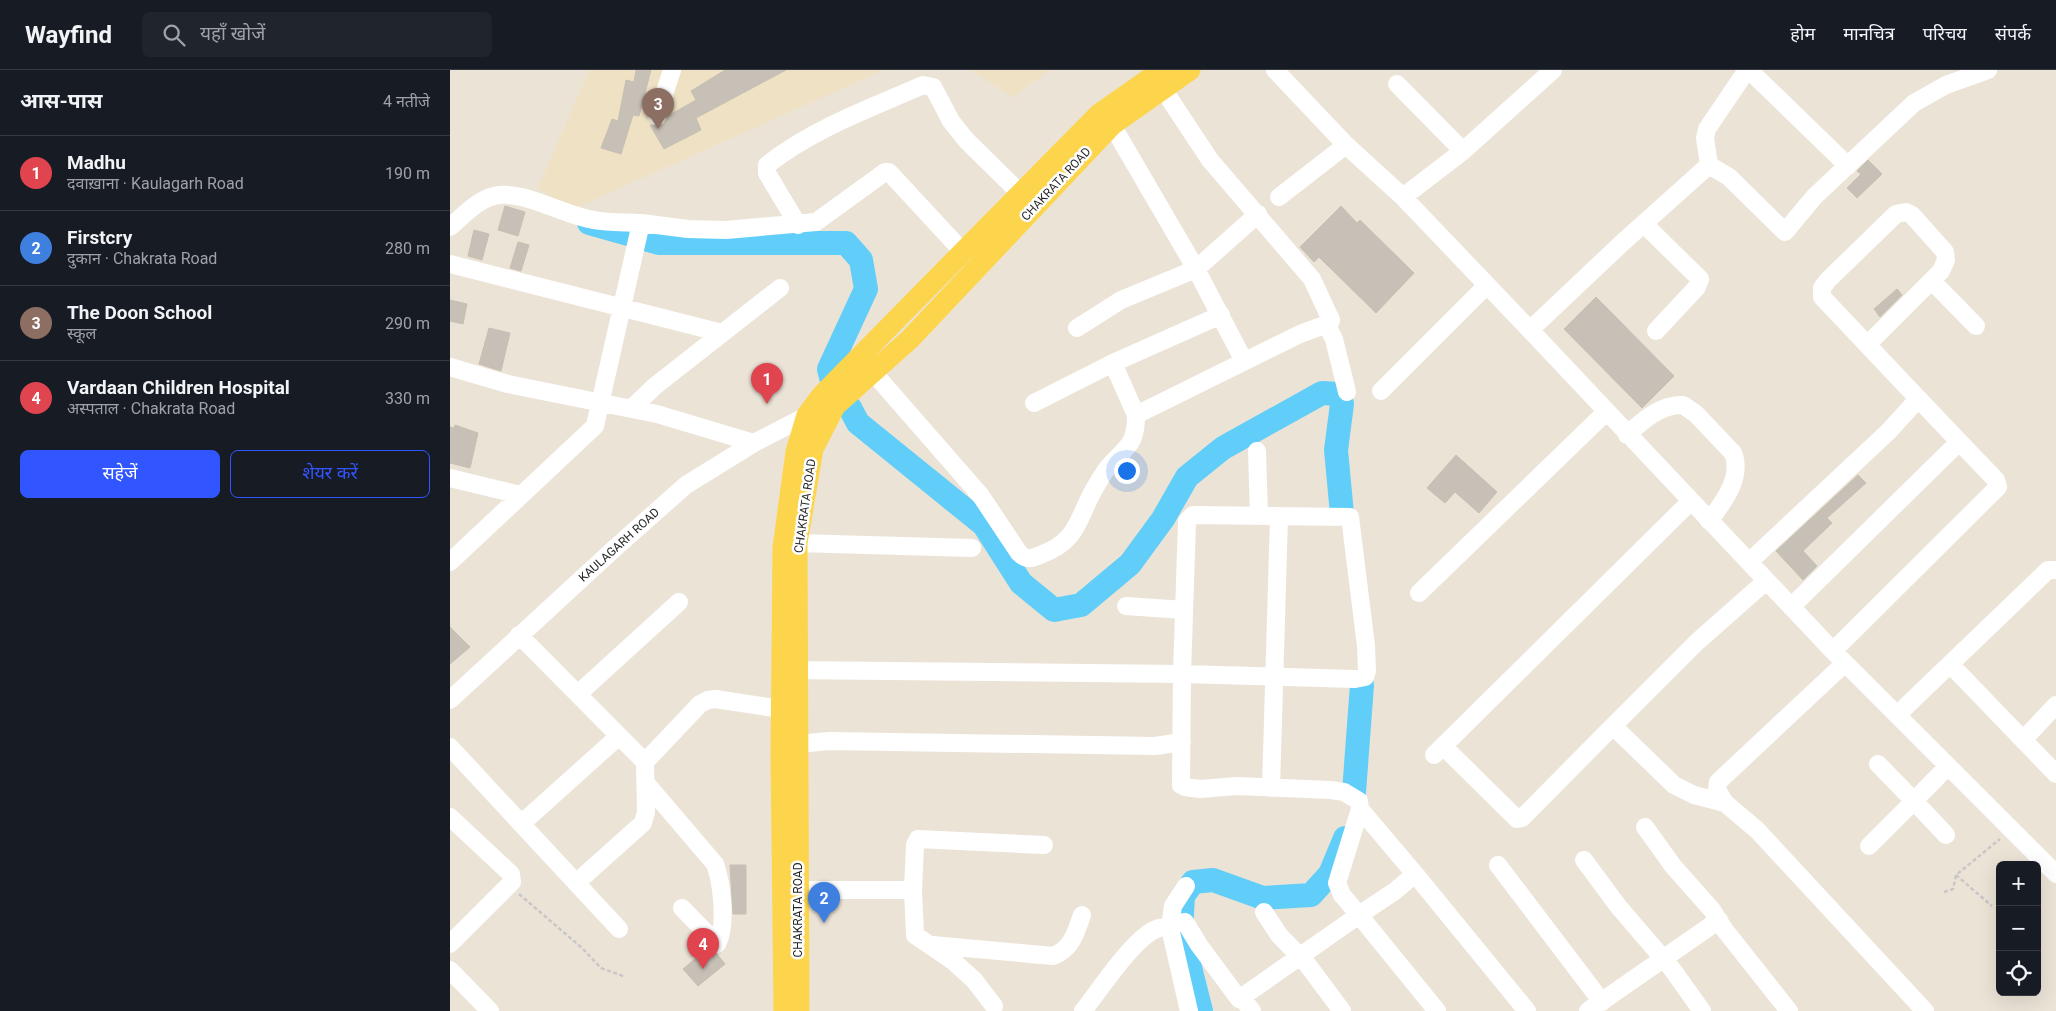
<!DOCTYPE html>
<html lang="hi">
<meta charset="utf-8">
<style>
:root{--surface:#171b24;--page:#20242c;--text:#f1f3f6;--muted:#9ea1a6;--line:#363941;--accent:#3155ff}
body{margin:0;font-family:Roboto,"Noto Sans Devanagari",sans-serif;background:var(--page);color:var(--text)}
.controls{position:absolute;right:15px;bottom:15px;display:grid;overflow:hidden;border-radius:8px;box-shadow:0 5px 20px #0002}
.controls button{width:45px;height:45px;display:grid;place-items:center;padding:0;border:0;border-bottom:1px solid var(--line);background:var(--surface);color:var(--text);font:25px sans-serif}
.you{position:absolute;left:676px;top:400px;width:18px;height:18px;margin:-12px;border:4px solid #fff;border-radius:50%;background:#1a73e8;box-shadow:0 0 0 8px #1a73e833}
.badge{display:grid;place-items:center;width:32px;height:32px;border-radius:50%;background:var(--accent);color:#fff;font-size:16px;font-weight:700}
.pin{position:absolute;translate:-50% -41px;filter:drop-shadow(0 1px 2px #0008)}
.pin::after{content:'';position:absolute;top:26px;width:18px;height:15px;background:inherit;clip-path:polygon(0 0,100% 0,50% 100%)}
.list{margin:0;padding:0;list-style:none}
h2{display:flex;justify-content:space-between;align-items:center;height:65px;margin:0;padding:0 20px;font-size:21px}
h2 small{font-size:16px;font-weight:400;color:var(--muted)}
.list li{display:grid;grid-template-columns:32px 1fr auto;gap:15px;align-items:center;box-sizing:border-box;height:75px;padding:0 20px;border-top:1px solid var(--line)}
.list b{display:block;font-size:19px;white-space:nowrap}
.list p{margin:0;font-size:16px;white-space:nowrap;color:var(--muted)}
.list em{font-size:16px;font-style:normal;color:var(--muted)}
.actions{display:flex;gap:10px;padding:15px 20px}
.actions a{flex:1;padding:11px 0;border:1px solid var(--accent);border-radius:8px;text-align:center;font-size:18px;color:var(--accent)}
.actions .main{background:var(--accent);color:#fff}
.icon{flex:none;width:28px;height:28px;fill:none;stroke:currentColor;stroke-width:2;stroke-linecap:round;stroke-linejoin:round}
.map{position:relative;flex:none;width:1606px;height:941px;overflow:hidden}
header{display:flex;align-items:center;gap:30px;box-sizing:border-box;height:70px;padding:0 25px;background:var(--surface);border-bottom:1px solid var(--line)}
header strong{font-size:24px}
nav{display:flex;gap:28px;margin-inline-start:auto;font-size:18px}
.search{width:350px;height:45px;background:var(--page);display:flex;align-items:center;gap:12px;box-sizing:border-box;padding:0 18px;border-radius:8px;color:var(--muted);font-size:19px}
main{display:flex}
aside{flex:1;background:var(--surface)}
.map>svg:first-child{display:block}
.education{fill:#efe2c4}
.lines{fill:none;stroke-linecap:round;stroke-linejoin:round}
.river{stroke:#60cef8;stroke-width:24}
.building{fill:#c6c0b7;stroke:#c7bfb1}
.path{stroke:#c7c7c7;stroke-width:2.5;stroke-dasharray:4 2.5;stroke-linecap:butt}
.minor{stroke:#fff;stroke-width:18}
.major{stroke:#fcd54c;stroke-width:21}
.labels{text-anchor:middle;stroke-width:5;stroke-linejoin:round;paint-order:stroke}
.street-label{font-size:12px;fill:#272727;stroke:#fff}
</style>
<header>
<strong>Wayfind</strong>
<div class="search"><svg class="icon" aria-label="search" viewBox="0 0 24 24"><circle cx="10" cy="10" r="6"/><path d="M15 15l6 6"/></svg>यहाँ खोजें</div>
<nav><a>होम</a><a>मानचित्र</a><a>परिचय</a><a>संपर्क</a></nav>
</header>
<main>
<aside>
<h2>आस-पास<small>4 नतीजे</small></h2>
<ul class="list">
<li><span class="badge" style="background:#e0444e">1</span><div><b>Madhu</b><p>दवाख़ाना · Kaulagarh Road</p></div><em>190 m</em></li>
<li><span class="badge" style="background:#3f7fe0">2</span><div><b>Firstcry</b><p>दुकान · Chakrata Road</p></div><em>280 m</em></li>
<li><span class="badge" style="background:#8d6e63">3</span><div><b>The Doon School</b><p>स्कूल</p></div><em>290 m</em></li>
<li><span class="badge" style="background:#e0444e">4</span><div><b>Vardaan Children Hospital</b><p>अस्पताल · Chakrata Road</p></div><em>330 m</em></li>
</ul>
<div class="actions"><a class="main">सहेजें</a><a>शेयर करें</a></div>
</aside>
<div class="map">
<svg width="1606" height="941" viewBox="0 0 1606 941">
<rect width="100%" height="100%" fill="#ece3d7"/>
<path class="education" d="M139,0H434L121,140L88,118Z
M520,0H600L563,27Z"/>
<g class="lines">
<path class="river" d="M139,153L178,164
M198,170L209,173H396L411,190L416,219L379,299L381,307
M400,338L408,353L534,455L571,513L604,540L631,535L680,494L713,449L737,407L773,378L872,323L889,324L892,334L886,380L892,444
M904,722L912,615
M751,941L731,862L733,826L743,812L763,810L813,828L861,825L880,804L895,768"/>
</g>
<path class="building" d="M186,0H201L189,46L183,45L171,84L151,78L162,49L168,51L176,10L184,12Z
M275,0H336L246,48L251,60L214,79L200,55L209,56L214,54L218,46L246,30L241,21Z
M1418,90L1432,104L1407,128L1397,118L1411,104L1407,101Z
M55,136L75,142L68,166L48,160Z
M891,136L907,153L910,150L964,203L926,243L869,187L864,192L850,177Z
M24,160L39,164L32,190L18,186Z
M68,172L79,175L71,201L60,198Z
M1447,219L1452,225L1430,247L1424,239Z
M1146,227L1224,306L1192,338L1114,259Z
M0,230L17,234L13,254L0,251Z
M39,258L60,263L51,301L29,294Z
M5,355L28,363L20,398L0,393V357L4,358Z
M1006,385L1047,422L1029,443L1005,422L995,433L977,418Z
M1408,405L1416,413L1377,448L1382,453L1353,481L1367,496L1353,510L1326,481Z
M0,557L20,577L0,594Z
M280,795H296V844H283Z
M257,879L267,884L275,894L248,916L233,899Z"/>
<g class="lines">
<path class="path" d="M1506,805L1542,836
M1494,822L1503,819L1506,805L1550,769
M69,824L132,878L151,898L173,906"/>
<path class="minor" d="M825,0L896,75L953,127L1013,81L1103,0
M1299,0L1398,96
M947,14L1013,81
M207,46L222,0
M662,55L746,199L794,291
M1259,95L1279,107L1335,162L1364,127L1464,33L1496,15L1538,0
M829,127L896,75
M953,127L1080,260L1172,173L1259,95L1255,68L1257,59L1297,0
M1194,154L1250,209L1247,217L1206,261
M348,155L317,103V95C364,58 419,39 473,15L483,17L501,51L516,70L571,124
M0,157C13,146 27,130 44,126C73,119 114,146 144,150C159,153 176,152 191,153
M0,194L272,263
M1482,211L1526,256
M876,254L884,269L897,322
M627,258L671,230L746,199L808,144
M1080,260L1383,581L1606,804
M415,293L531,426L569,483C576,490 581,489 590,485C630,471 627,447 646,416C650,409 655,400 661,394C679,375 686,373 686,345L850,264L880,253L881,250L862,209L760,90L713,19
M0,297L58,314L207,344L304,373
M931,321L1037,215
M584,333L663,293
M182,338L205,316L330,218
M686,345L663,293L771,245
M1177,365C1192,351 1211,334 1233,335L1246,344L1283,383C1293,407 1273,433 1259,451
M807,381L809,446
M0,408L70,425
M347,473L522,478
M0,492L145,356L191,153L238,159L276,160L366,152L435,102H439L514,183
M1299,492L1439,361L1468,329
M969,523L1156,342
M676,536L734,540
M1341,537L1509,372
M69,565L195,692
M1383,581L1548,417L1546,410C1487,349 1430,288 1372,227V218L1378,210L1446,144L1456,142L1462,145L1495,182L1496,190L1491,201L1417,275
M1395,593L1268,712L1267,720L1275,733L1307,760L1475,941
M1500,594L1606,704
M335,600L732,604L905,609L915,607L917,601L916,576L900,447L743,445L737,451L732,604L731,715L735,717L750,719L787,716L881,720L894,722L909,731L910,739L887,813L892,825L909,845L945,821L965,804L1077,941
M128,624L229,532
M0,630L165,478L236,415L304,373L364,342
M1447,645L1598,500H1606
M1163,656L1247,572L1316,511
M1573,670L1606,635
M348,674L379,671L705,676L732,672
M993,676L1067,749L1072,748L1163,656L1224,715L1244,725L1275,733
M0,677L169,859
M984,685L1241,431
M1428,694L1464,731L1498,696
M195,712L265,794C272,813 277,857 267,874L232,838
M821,718L829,447
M910,739L965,804
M0,747L61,804L62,812L0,874
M71,754L169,666
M1195,757L1223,796L1262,840L1274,859L1339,941
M1419,776L1464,731L1496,765
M1134,790L1168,836L1222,899L1252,941
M1048,795L1152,932
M126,813L193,753L196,742L195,692L250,634L258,630L265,629L331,639
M736,816L723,836L720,858L739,941
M348,820H463L465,865L503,891L524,910L544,936
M463,820L465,775L468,769L594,775
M814,842L829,865L857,894L892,941
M735,852L749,875L789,929L909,845L987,941
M482,875L603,886C622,879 626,862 632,845
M0,900L40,941
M792,928L802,941
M633,941C650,920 685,865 709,858C712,857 717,858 720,858
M1138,941L1269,850"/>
<path class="major" d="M334,941L331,684L333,478L346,382L357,345L372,325L649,44L712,0
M349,941L347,473L363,379L385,336L460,269L662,55L740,0"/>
</g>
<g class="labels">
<g class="street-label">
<text transform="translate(606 114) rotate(-47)" y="4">CHAKRATA ROAD</text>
<text transform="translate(355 436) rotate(-82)" y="4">CHAKRATA ROAD</text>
<text transform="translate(169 475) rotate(-42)" y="4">KAULAGARH ROAD</text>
<text transform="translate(348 840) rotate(-90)" y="4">CHAKRATA ROAD</text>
</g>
</g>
</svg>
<div class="controls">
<button>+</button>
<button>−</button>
<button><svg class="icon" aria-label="locate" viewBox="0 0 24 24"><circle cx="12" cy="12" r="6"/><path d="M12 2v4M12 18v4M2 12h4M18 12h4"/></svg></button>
</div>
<div class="you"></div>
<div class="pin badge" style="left:317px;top:334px;background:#e0444e">1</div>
<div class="pin badge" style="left:374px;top:853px;background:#3f7fe0">2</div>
<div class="pin badge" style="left:208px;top:59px;background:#8d6e63">3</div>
<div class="pin badge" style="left:253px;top:899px;background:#e0444e">4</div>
</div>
</main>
